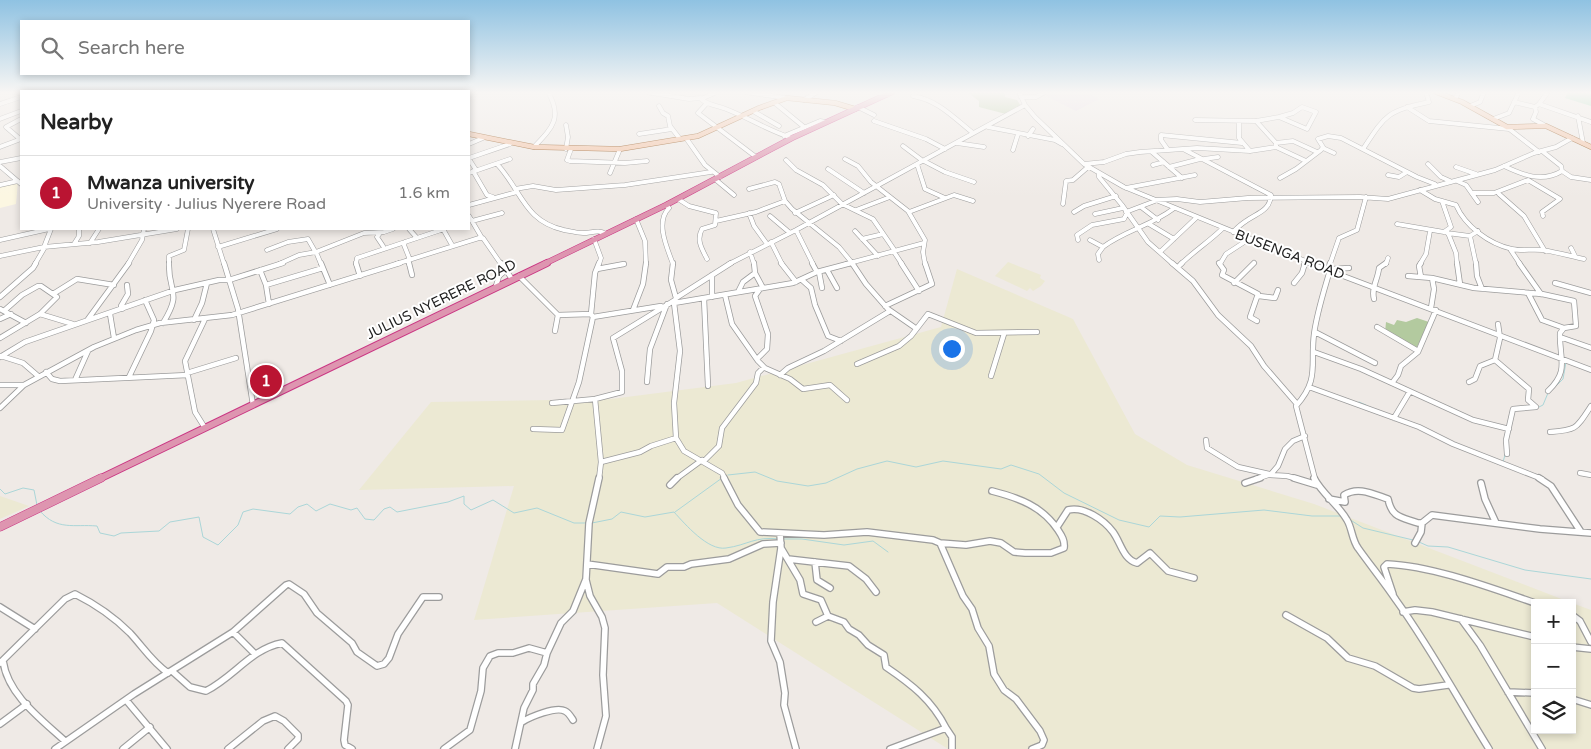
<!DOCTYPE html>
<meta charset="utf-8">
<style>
:root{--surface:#fff;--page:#f2f2f2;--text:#222;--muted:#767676;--line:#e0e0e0;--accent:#ba1432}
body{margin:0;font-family:"Varela Round",sans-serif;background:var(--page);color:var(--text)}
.controls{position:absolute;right:15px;bottom:15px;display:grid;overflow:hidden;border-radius:0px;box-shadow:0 2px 8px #0003}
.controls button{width:45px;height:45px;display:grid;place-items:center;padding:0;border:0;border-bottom:1px solid var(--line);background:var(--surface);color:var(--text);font:25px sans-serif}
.you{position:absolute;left:951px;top:348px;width:18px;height:18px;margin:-12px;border:4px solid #fff;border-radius:50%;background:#1a73e8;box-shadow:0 0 0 8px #1a73e833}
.badge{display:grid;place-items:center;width:32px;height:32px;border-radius:50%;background:var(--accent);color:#fff;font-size:16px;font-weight:700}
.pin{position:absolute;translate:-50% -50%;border:2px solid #fff;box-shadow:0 1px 5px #0006}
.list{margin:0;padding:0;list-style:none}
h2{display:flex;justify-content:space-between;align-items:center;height:65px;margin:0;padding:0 20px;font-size:21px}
h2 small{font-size:16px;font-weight:400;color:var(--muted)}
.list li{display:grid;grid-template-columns:32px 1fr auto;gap:15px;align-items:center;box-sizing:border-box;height:75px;padding:0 20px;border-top:1px solid var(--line)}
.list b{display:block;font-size:19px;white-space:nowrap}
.list p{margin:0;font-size:16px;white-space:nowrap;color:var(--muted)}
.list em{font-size:16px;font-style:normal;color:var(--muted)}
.icon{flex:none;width:28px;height:28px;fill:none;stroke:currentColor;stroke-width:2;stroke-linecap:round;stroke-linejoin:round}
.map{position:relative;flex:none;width:1591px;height:749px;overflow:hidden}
.search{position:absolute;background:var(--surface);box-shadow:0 2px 8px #0003;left:20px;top:20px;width:450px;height:55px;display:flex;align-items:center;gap:12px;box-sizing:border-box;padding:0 18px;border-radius:0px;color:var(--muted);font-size:19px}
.panel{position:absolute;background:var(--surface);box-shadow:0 2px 8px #0003;left:20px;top:90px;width:450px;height:140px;border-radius:0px}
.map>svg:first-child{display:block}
.industrial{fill:#e7d9e7}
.education{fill:#fcf7e2}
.farmland{fill:#ece9d3}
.forest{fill:#b3ca9f}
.pitch{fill:#8cd6ac}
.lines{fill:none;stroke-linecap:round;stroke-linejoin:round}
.stream{stroke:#abd6d8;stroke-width:1}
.minor-far2-casing{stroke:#9c9c9c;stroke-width:5}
.minor-far1-casing{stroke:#9c9c9c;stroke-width:6}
.minor-casing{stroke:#9c9c9c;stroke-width:8}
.major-casing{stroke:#8b4b0f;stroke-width:5.5}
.highway-far2-casing{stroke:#ca3683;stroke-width:6}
.highway-far1-casing{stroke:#ca3683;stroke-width:8}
.highway-casing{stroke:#ca3683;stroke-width:9}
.minor-far2{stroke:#fff;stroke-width:4}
.minor-far1{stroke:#fff;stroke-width:4.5}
.minor{stroke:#fff;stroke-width:5.5}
.major{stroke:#f3c4a7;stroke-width:4.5}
.highway-far2{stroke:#de95b0;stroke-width:5}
.highway-far1{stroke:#de95b0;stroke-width:6}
.highway{stroke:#de95b0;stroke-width:8}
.labels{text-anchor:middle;stroke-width:4;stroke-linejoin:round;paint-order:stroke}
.street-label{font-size:14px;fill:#1f1f1f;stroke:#fff}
</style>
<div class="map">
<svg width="1591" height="749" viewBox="0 0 1591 749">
<rect width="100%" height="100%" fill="#efeae6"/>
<path class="industrial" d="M1050,92H1084L1099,99L1076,111L1046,96V94Z"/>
<path class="education" d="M18,182L16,204L0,208V186Z"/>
<path class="farmland" d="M1008,262L1041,275L1040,278L1045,281L1041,286L1033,291L1030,288L1027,291L995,276Z
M957,269L1073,319L1135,434L1187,465L1314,504L1572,603H1535V730H1572V603L1591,610V749H948L717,603L474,620L514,486L359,490L431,402L611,399L736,383L941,327Z
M0,496L29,506L0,519Z"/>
<path class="forest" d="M967,92H1001L1005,94V97L1017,100L1021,106L1006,114L979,107V101Z
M1417,318L1429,322L1416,349L1385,333L1386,322L1394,325L1397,320L1406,322Z"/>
<path class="pitch" d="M1568,92H1583L1591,94V106L1565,98Z"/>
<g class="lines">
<path class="stream" d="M1553,389L1563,379L1566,362
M1359,402L1366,405
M1537,408L1543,405L1548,393
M1503,462L1505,455
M728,475L755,472L777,481L808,486L826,483L857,469L887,461L916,467L943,461L1001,469L1011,465L1039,474L1064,493L1119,520L1149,527L1160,516L1180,517L1264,510L1312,516H1340
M0,489L5,494L23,488L34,490L37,505
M40,511C57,531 74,524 97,526L100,533L114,536L121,533L159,531L170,522L199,517L203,537L218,545L238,525L243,512L253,509L290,514L298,507L307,504L316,511L330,504L351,510L357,508L365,519L374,520L384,509L390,507L397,512L448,502L464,496V504L471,510L493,500L514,513L537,508L574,523H586
M675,512L722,478
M1349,519L1363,528L1413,540
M592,523L612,519L621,512L645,517L674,512C685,524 708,551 726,548C748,545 755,536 779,539
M783,539H802L844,545L873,541L888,552
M1419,542L1428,546L1448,547L1525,570L1591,579"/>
<g class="minor-far2-casing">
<path id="minor-far2" d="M646,92L689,99L701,98
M717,92L701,99C707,105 719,106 726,109C749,118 769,131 792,138
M745,92L786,98
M878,92L887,95
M1019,92L1025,105L1035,117L1084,164L1124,187L1313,264
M1548,92L1539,104L1591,122
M913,96C938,100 954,118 973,133
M1021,97H1036L1045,92
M1455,99L1459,92
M804,100L817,92
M1514,102L1535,107L1539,104
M707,103L698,113L756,157
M0,104L21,97
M776,104L804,127
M659,106L663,113L668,116L670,126L680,139
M1470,106L1480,102L1484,92
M858,107L874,115
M1302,107L1316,112L1307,129L1279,117L1293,113Z
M1407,107L1429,121L1509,129
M1535,107L1536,112L1533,119L1544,125
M753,111L779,126
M1578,116L1583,143
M0,119L21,111
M1493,119L1509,113L1519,92
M1195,120L1256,121L1279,117
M874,121L926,139L945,149
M1239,121V138L1250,151
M1256,121L1276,143
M566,125L568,137L566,149
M988,127L1055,140L1062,144
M1508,128L1539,152
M639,134L672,129
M784,136L820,121L826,122
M1028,136L1033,129
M686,138L705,165L720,177
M20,139L6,127L21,119
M957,143L984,147
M469,144L483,138
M903,146L923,161
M0,147L21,139
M534,147C552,128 563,118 548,92
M1276,147V143L1293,141L1317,152
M1323,148L1334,153
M571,149L567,160L570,161L625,163L647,161
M1363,149C1386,114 1387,111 1429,102L1426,92
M1013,150L1018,134
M1168,150L1161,140V135L1242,143
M1185,150L1271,195C1270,211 1257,213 1246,221C1241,224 1237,228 1233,232
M1542,151L1561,166L1562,171L1571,177L1591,180
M1152,152L1182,178
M469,158L510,144
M469,159L476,170
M845,159L858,166L871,182L908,211L925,240L923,252L925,264
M1204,159L1218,157
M786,160L796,170L823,185L842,204L873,219L895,251
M924,161L945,172L974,182
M0,162L21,158
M497,164C522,191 524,221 564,230C570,231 577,233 583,233C592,233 598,229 606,234
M917,164L925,189L945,198
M1084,164L1104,162L1126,154L1140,152L1197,148L1250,151L1276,147L1306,161
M1428,164L1441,177L1450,181
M1153,165L1164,162
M0,166L21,184
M1504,166C1523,175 1542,183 1562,171
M1169,167L1200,159
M1456,167L1476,174
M828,169L864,193
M473,171L487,195L493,197
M469,173L510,159
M610,173L620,149
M1099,174V177L1122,205L1148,242L1173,264
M1388,175L1399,177L1407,172
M1280,178L1296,169L1321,150L1323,147L1318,139L1328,136L1341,138L1417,177L1435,184
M716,180L734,195
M1457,181L1466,185L1478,202
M0,185L18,181
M1126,188L1195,175
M515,189L533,186L556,190L625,185L711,172
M749,189L775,182L779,184L785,201L792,209L839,247L853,264
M1420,190L1435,199L1456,205C1465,226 1489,244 1512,249C1521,251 1532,249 1542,250C1556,252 1570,256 1584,259
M1472,193H1494L1528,180L1560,199L1542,212L1543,216
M1499,194L1524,216L1545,251
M678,199L689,206L716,213L715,225L702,229C696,240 702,249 707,259
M1154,200L1177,199L1200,202L1248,198L1360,197L1388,199L1495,170L1534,153L1556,147L1572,138
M1063,204L1066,181L1073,180L1088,167
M469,205L517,192
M666,205L669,208C655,222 667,248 673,264
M1141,207L1158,220
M856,210L890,197
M909,212L954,195L973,201
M1074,212L1084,206L1116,196
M1126,212L1155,201
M749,213L754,226L767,244
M795,213L834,195
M1095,214L1123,208
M469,216L482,238
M770,216L790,233
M636,219L645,241L646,264
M472,221L502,213
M716,221L756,212L785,201
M1149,224L1174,239
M1397,224L1444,232L1451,227L1442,201
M213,229L224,264
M409,229L417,238
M443,229L452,245
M796,230L813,264
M855,231L878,256
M380,233L377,237L383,246
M1447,233L1470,236L1478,231
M1448,233L1456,253L1457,264
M1470,236L1476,264
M594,239L601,258L599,264
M862,239L883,234
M0,240L49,229
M1078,240L1077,235L1092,225L1124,219L1127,213
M1090,240L1103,247C1124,231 1152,225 1173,209
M405,242L404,245L410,260
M771,242L782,264
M90,243L99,229
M74,244L79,236V229
M44,247L51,229
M218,247L277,229
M1571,248L1575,256
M1510,249L1520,264
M267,250L288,242L308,239L316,253
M750,252L754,264
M894,252L902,264
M1160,252L1197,217
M0,256L44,247L98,242L177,229
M408,260L409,264
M1099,260L1098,254L1103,247
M35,264L45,247
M128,264L142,240L144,229
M169,264V256L184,250L188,229
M279,264L299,255L316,252
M321,264L316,252L364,233L384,232L393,229
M356,264L357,258L444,229
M396,264L479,238H483L501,264
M729,264L796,230L1025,105
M846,264L924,243
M1181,264C1194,251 1210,241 1223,228
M1220,264L1226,254L1249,239
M1304,264L1305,261
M1330,264L1339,238L1357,230L1366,197
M1386,264L1388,258
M1420,264L1426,254L1430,231"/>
</g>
<g class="minor-far1-casing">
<path id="minor-far1" d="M224,263L238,309L253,405
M321,263L330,285
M356,263L360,276
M409,263L412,275
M501,263L512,279
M673,263L671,280L676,298
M754,263L755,273L763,288
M781,263L796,282
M812,263L817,272
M852,263L866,284L888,309L914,327
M901,263L919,291
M1172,263L1193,281L1218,315L1251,346L1264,366L1297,404
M1219,263L1224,270L1222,275L1258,294L1250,317L1257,321
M1309,263L1591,370
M1421,263L1419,266L1421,277
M1457,263L1460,284
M1476,263L1477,276L1482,289
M1519,263L1541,294
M1178,267L1182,263
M597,269L624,264
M1332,269L1349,268
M260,270L266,285L269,304
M827,270L837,288
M1328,270L1330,263
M819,272L822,288
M712,275V297
M519,276L558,315L591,314
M1408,276L1432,278
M802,280L811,288L815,305L828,336L841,341
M1234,283L1254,263
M1294,283L1302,273L1305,263
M1555,283L1591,293
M266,285L323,268
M496,286L499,276L505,271
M738,292L743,282L755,273
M1528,293L1542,320L1564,328
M53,294L77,279L114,285
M725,295L732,324L758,361L765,368L790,379L803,389L830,385L847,400
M1259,296L1275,298L1278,290
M0,297L33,268L36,263
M704,299L708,386
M1374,299C1371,288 1378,279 1379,268L1386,263
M674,303L793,283L817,272L851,263
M885,306L932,284L925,263
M1431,308L1434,289L1432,278L1474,288L1542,294L1574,301L1576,326L1564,328L1560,333C1559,359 1570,370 1548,391
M0,309L26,323
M122,309L121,306L128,294L127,285
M633,310L643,284L646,263
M40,314L73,324
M110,314L114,338
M593,317L661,306
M0,319L11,314
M88,319L129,263
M205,319L185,361L195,412L205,428
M194,320L202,303L207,283
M163,323C183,291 168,293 169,263
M1498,324L1500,338L1495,360L1529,389L1528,400L1536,407L1513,409L1506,440L1507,454
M1377,327L1418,351
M555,331L558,315
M1315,332L1375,363
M1560,337L1591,348
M0,338L40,314L57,297L41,286H38L22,295L5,310
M1314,352L1361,369L1473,420L1509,429
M1,356L23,363L38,376
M0,357L25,342L175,290L219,280H229L283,263
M757,359L767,349L768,334L755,296L760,289
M857,364L899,346L911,336L928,314L976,333L1037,332
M46,372L52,379L60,381L188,375
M187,373L236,358
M780,375L788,368L824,351L890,311
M991,376L1004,334
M129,377L151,331L154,320L145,300
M75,380L88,351
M647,382L650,349L667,304
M1469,382L1475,379L1480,366L1495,360
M1392,383L1398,375L1401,366L1418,352L1436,310
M0,385H24L94,347L136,330L160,323L232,315L400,263
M1309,387L1419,427L1453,444L1542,479
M595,399L601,462L599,479
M552,403L595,399L622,392V371L613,338L675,300
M0,408L24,385
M1394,418L1409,393
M533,429L562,430L579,382L593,317L591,314L595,273L599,263
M1550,432C1577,430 1576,429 1591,406
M1206,440L1207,448L1238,467L1269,474
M704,461L719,446L722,428L756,383L758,373L764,367
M601,462L640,452L651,446L676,438
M1580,473L1591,475
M1270,475L1287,476L1298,479
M676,479L702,460
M725,479L722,473L684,451L676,438L674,403L680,351L674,303L676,298L731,263
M1256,479L1271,474L1278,466L1285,449L1293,441L1305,436
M1315,479L1296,406C1320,379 1310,365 1314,334C1317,312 1324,291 1330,270"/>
</g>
<g class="minor-casing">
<path id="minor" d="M724,478L738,505L760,532L824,535L867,532L933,540L940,543L963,596L972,609L978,628L989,646L994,674L1004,690L1016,699L1040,731L1044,740L1042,745L1032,749
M1294,478L1317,485
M1314,478C1322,494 1338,504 1347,520C1352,528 1352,540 1358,548C1370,565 1384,582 1396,600C1430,647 1458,699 1489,749
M1539,478L1551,486L1581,532
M1245,483L1260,478
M1481,483L1485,499L1496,523
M670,485L677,478
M1329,499L1345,502L1344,495C1358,486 1373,494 1388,499C1392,518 1401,517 1418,523H1422L1432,515L1540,529L1591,533
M1057,527L1068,510C1084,506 1104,520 1113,532C1121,543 1123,559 1137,563L1150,553L1168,571L1194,578
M780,534L781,548L773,602L771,641L780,662L785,693L784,705L796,749
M940,543L966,545L990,541L1001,543L1014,552L1025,553H1051L1064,548C1065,541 1062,536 1058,530C1042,506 1019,498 992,491
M1415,543L1421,532L1422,523
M781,548L800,580L803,594L821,600L828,616L844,622L849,629L859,635L868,645L884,655L886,667C911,684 932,700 946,728
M788,559L849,566L866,579L876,592
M815,562L817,580L830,588
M587,564L658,574L667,567H684L691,564L729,559L763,544L781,543
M586,580L590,596L602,617L605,628L603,675L606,716L597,749
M1393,594L1384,567L1387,564C1433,566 1491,588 1535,603
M0,607L35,629
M1403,612L1415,610L1432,612L1535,637
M1286,615L1327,638L1348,658L1375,666L1413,688L1419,689L1448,685
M1572,615L1580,621L1591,642
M1461,619L1480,645L1542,749
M816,622L828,616
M233,632L254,653
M1572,647L1591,649
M3,661C8,695 41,719 65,741
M0,663L65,599L75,594C95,604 114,617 130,633C143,647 152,662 168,673
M172,671L190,687L206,691C234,677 251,649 282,643L346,701L348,705L344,740L345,745L352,749
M1508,692L1535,693
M1572,699L1591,705
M126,700L167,749
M522,722C530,717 556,706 565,711C569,713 571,717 573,720
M0,724L27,704
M55,749L134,694L233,632L286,585L289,584L304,594L317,613L352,643L357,652L377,666L384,664L389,658L398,634L423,597H439
M123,749L150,727
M228,749L263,721L275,716L284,721L298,735V739L288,749
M444,749L470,730L481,691L483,668L490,656L498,653H513L529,648L547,653
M515,749L524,708L533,690V684L544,665L547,653L561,623L573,611L586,579L589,523L599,478
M890,749L946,728L952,737V749"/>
</g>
<g class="major-casing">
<path id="major" d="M1436,92L1462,102L1507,127L1546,126L1591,147
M469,134L534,147L620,149L698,136L759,108L787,98L835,103L855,109"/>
</g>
<g class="highway-far2-casing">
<path id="highway-far2" d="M544,264L666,205L792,138L892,92"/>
</g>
<g class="highway-far1-casing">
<path id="highway-far1" d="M99,479L547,263"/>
</g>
<g class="highway-casing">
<path id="highway" d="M0,527L101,478"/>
</g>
<use href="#minor-far2" class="minor-far2"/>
<use href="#minor-far1" class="minor-far1"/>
<use href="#minor" class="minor"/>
<use href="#major" class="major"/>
<use href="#highway-far2" class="highway-far2"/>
<use href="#highway-far1" class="highway-far1"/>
<use href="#highway" class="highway"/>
</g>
<linearGradient id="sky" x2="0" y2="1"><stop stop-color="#8fc2e2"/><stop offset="0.47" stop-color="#f8f6f4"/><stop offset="1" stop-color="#f8f6f4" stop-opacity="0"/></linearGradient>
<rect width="1591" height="197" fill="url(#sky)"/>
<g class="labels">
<g class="street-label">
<text transform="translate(1290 254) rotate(21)" y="5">BUSENGA ROAD</text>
<text transform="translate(441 299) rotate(-26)" y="5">JULIUS NYERERE ROAD</text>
</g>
</g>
</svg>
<div class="controls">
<button>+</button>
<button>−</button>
<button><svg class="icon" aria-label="layers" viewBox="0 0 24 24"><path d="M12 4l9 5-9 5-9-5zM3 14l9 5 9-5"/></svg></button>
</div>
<div class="you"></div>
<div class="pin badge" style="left:266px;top:381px">1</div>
<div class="search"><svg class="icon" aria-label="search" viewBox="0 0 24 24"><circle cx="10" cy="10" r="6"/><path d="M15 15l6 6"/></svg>Search here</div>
<section class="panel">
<h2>Nearby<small></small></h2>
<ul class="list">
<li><span class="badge">1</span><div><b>Mwanza university</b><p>University · Julius Nyerere Road</p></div><em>1.6 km</em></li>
</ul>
</section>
</div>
